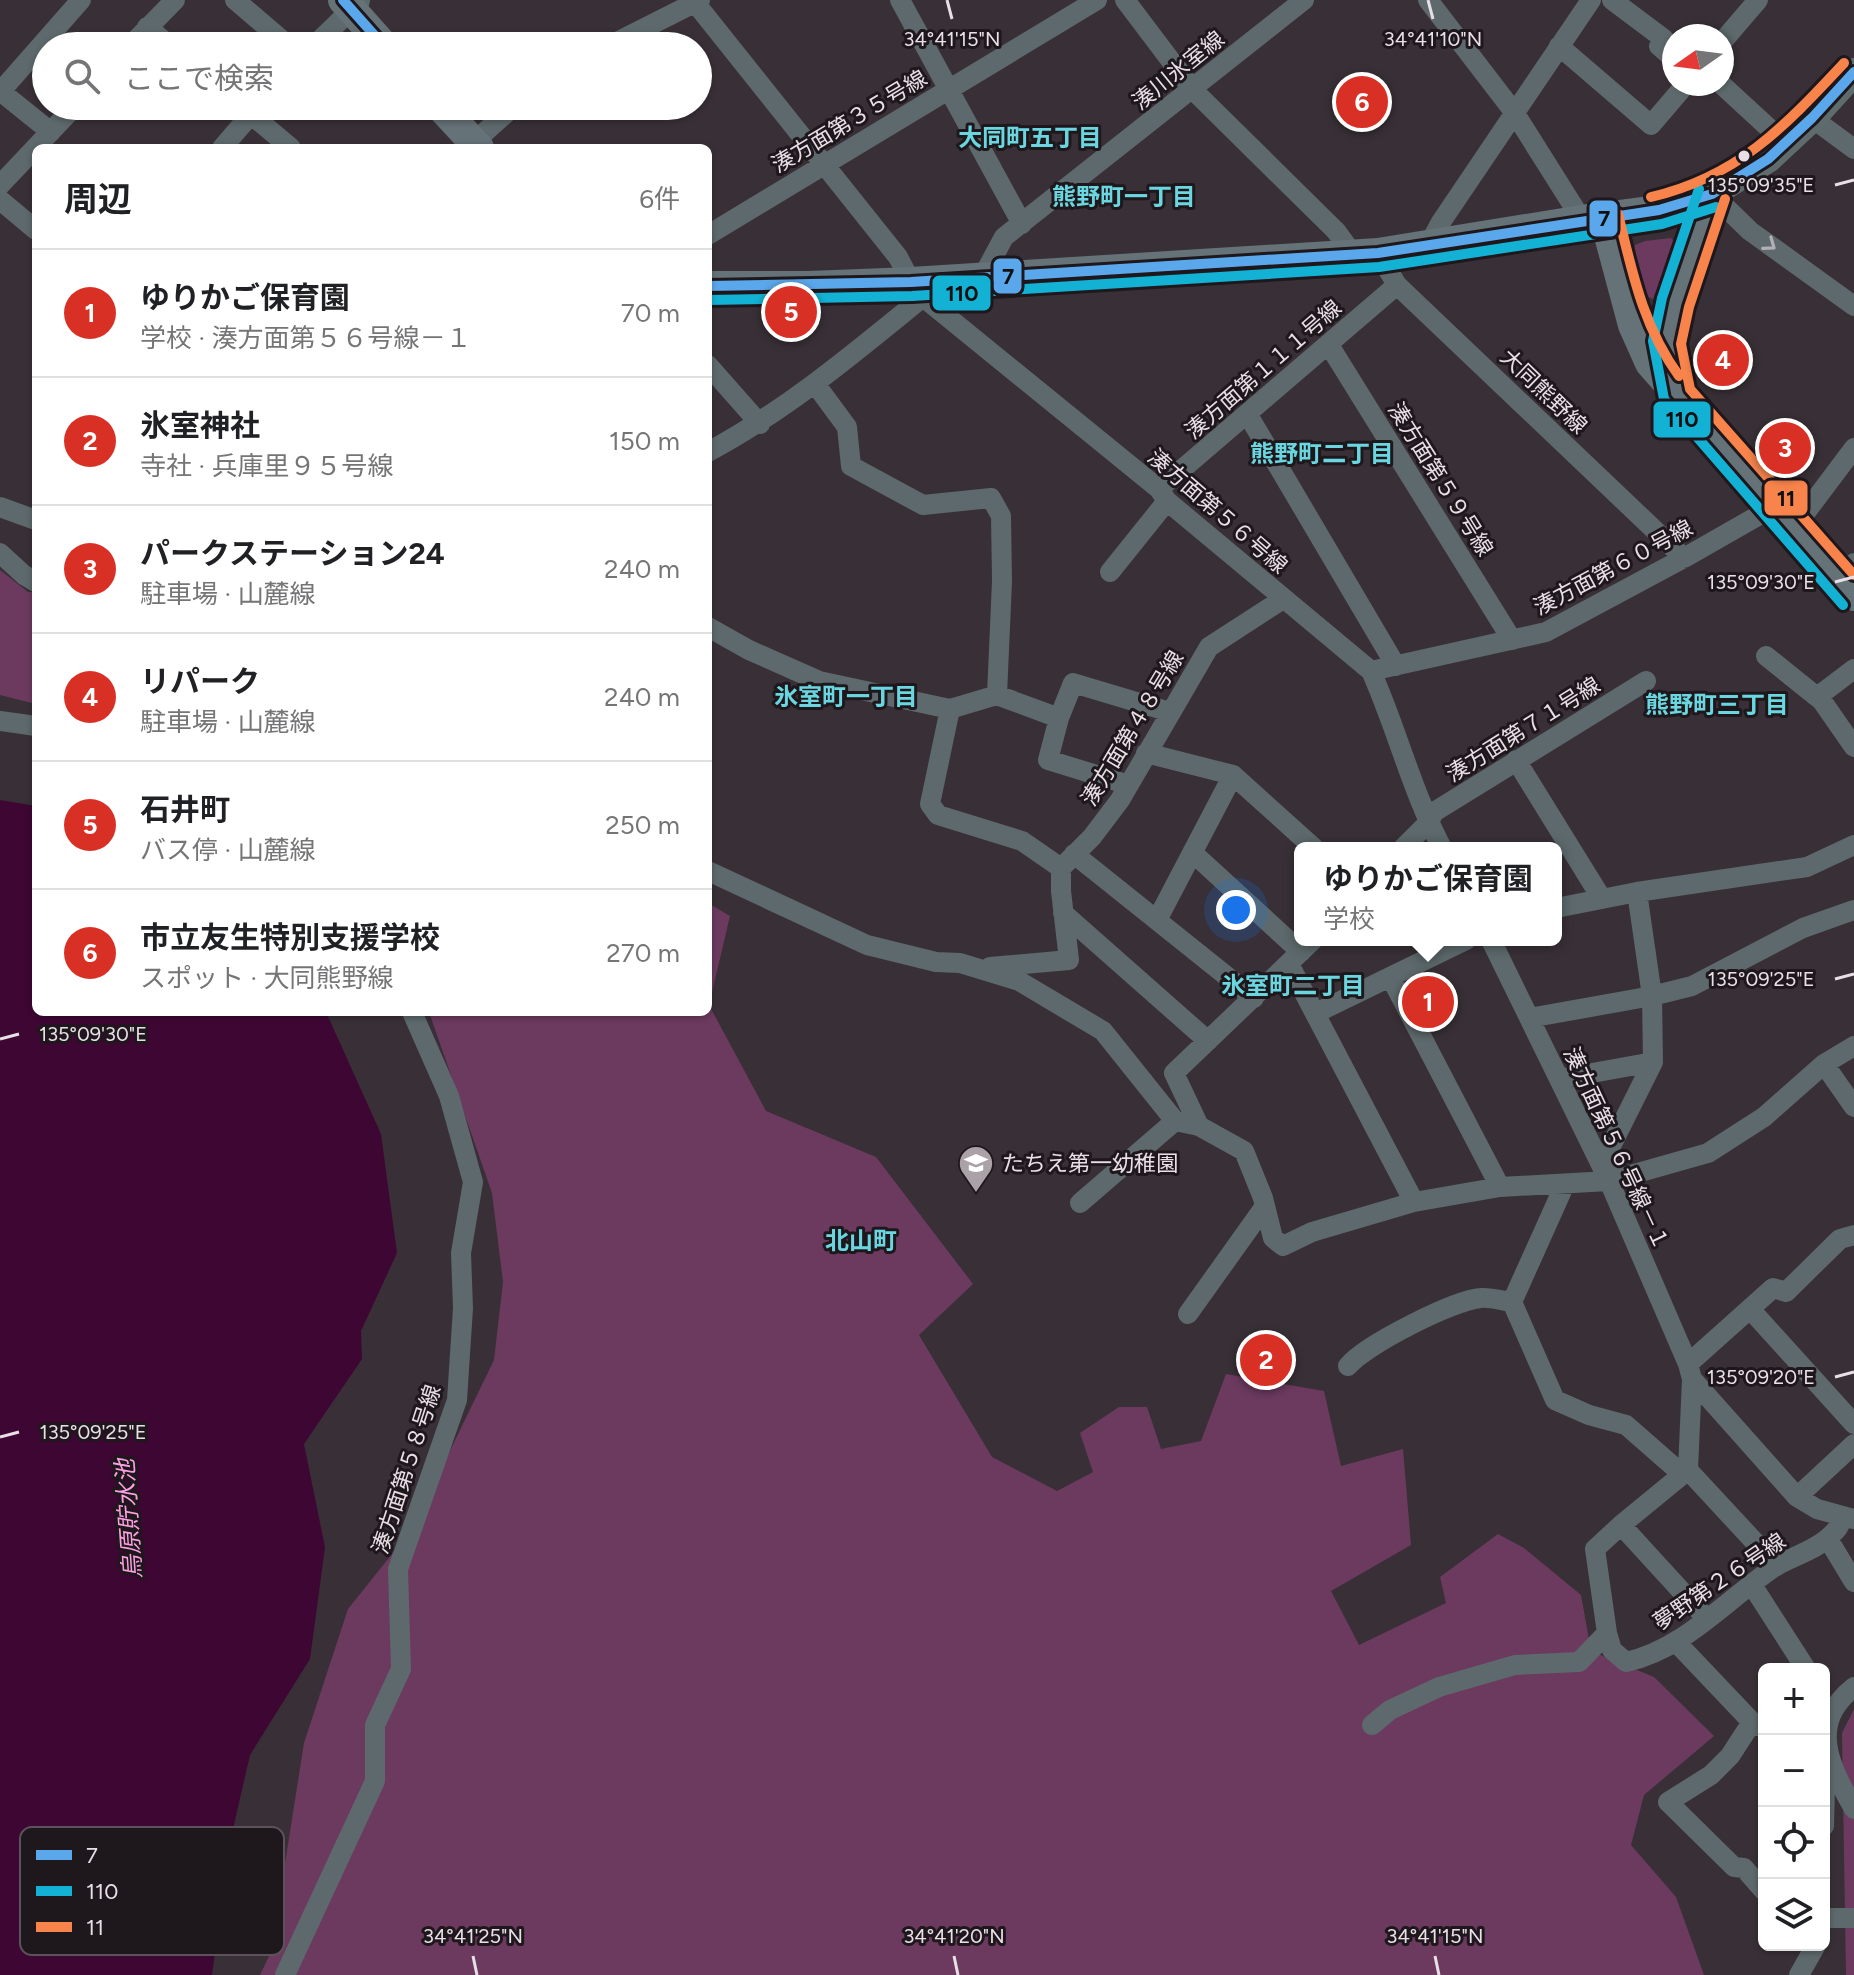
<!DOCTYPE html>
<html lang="ja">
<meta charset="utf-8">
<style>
:root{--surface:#fff;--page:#f2f2f2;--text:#202124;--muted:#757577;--line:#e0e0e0;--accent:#d93025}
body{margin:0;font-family:Figtree,"Noto Sans JP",sans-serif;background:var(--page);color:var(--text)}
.controls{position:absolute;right:24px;bottom:24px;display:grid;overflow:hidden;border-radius:12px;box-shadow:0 2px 6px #0004}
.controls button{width:72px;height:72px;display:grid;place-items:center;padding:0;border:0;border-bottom:2px solid var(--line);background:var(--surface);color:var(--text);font:40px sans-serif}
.compass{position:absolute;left:1662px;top:24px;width:72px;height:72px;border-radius:50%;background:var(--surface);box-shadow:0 2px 6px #0004;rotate:256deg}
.you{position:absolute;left:1236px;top:910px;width:28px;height:28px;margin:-20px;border:6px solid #fff;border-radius:50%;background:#1a73e8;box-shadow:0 0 0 12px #1a73e833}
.badge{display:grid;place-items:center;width:52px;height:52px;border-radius:50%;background:var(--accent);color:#fff;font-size:26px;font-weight:700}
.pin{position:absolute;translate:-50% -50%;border:4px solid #fff;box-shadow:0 2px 8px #0006}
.popup{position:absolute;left:1294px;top:842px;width:268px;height:104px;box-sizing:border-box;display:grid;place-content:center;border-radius:12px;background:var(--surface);filter:drop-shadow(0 2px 6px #0005);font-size:26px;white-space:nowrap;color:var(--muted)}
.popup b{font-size:30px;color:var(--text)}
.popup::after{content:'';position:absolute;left:50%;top:100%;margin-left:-16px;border:16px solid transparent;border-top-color:var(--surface)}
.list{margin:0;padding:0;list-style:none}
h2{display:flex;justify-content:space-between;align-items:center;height:104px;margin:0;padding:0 32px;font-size:34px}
h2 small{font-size:26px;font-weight:400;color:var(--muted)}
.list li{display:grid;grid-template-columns:52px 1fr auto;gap:24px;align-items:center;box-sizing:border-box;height:128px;padding:0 32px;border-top:2px solid var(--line)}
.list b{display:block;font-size:30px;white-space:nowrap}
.list p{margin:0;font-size:26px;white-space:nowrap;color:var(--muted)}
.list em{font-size:26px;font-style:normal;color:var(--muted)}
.icon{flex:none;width:44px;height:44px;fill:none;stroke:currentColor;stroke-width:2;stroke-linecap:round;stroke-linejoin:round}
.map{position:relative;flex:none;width:1854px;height:1975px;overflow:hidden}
.search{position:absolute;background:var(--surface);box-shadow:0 2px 6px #0004;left:32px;top:32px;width:680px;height:88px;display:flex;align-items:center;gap:20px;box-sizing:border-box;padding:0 28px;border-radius:44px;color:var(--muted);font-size:30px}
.panel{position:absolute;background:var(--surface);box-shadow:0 2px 6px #0004;left:32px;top:144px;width:680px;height:872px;border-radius:12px}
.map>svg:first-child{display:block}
.green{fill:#6c3a5f}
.water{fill:#3e0633}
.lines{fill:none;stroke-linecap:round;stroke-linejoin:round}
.street{stroke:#5d696c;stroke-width:20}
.secondary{stroke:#5f6c6e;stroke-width:28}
.primary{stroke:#657277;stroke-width:30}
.bus-1-casing{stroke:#1e171c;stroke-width:16}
.bus-2-casing{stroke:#1e171c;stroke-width:16}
.bus-3-casing{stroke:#1e171c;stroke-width:16}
.bus-1{stroke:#5aa8eb;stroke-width:10}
.bus-2{stroke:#13b2d5;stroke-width:10}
.bus-3{stroke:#f8844c;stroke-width:10}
.oneway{stroke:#b1b0b5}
.ticks{fill:none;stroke:#e9dfe6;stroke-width:3}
.bus-dot{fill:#e9dfe6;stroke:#1e171c;stroke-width:3}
.labels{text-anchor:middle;stroke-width:6;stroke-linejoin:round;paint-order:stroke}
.street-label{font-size:22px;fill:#e9dfe6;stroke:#1e171c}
.poi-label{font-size:22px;fill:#e9dfe6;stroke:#1e171c;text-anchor:start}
.neighbourhood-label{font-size:24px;font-weight:bold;fill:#6ad6e0;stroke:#1e171c}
.water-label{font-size:24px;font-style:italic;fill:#fb9fe1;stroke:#1e171c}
.key{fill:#1e171c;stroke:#5b5359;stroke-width:2}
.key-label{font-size:22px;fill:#e9dfe6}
.ticks-label{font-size:20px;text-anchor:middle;fill:#e9dfe6;stroke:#1e171c;stroke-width:6;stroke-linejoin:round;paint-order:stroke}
.line-badge{stroke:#1e171c;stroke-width:3}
.pale-badge-label{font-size:22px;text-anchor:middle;font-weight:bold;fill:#111}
</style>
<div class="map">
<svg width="1854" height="1975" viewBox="0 0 1854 1975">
<rect width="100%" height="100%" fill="#383036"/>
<path class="green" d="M1671,238L1678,245C1680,263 1669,289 1653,299L1644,295L1633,257L1635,245L1645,241Z
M0,570L28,592H36V704L0,695Z
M708,903L730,916L709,1005L766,1111L876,1157L973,1284L919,1335L992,1457L1057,1491L1093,1472L1080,1433L1119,1407H1147L1161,1449L1201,1441L1226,1374L1324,1391L1341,1466L1403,1449L1411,1545L1331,1591L1359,1645L1446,1603L1440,1577L1498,1534L1524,1548L1581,1595L1591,1651L1654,1677L1714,1736L1644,1795L1631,1845L1676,1897L1704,1975H260L271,1952L304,1743L348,1609L412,1529L494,1360L503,1282L492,1193L429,1012H708Z
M1854,1709V1975H1846L1842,1733Z"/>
<path class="water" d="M0,800L36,806V1012H326L381,1134L397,1253L361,1331L362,1359L304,1444L325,1547L310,1659L250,1755L230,1842L212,1975H0Z"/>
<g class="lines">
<path class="street" d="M235,0L289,46
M693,0L898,257L911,282L923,297L1159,489L1167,501L1371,671C1397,729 1412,792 1442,848
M900,0L1022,224
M1125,0L1193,90L1336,231L1352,253
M1428,0L1514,112L1582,220
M1612,0L1664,39L1659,46L1674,59
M147,27L170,46
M1722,42L1758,0
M130,46L175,0
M314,46L360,1
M609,46L700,0
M1559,46L1651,125L1686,84
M1721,84L1785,143
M0,91L51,132
M1,91L81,0
M241,106L291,148
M1812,118L1854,149
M222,148L258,106
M467,148L514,106
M0,185L75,106
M1712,194L1750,231L1854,306
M0,200L36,230
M708,235L1097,0
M1430,243L1441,222L1591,0
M1378,253L1397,285L1684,558
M982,278L1004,237L1304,0
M1329,345L1512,640
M708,365L760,424
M816,385L847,427L851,466L923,505L991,498L1001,516L1002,581L997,695
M1248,415L1396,666
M708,452C788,409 853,354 923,297
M1159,489L1397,285
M0,507L36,520
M1794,528L1854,448
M0,553L24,575L36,582
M1110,572L1167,501
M1838,578L1854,563
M708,627L749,650L819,681L950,709L997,695L1059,718L1048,760L1129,785
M1766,656L1822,701L1854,747
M1371,671L1546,632L1684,558L1775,506
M1817,697L1854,669
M950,709L930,804L938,815L1022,841L1061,868
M1059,718L1073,683L1170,712
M0,721L36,726
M1146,753L1233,775L1314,848
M1516,760L1602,899
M1403,848L1429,822L1434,812L1646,681
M1193,853L1301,952
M1074,854L1254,998
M708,871L867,945L936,962L960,963L1019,981L1103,1031L1175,1121L1199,1126L1244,1151L1263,1198L1273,1238L1283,1246L1312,1232L1414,1202L1500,1187L1609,1181L1708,1153L1764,1117L1824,1064L1854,1046
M1556,908L1637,892L1807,867L1854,845
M1063,913L1208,1041
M1157,920L1233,775
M1491,940L1609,1181L1688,1364L1692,1379L1688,1470L1621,1525L1595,1549L1607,1633L1612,1650L1626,1662C1685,1649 1727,1599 1776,1566C1793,1556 1816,1550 1830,1536C1837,1530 1841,1525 1842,1516
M1289,964L1414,1202
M990,967L1069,960L1061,891V868L1092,837L1120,800L1209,647L1283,599
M1391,978L1500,1187
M1316,1013L1466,940
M1529,1018L1652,996L1692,986L1803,928L1854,910
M1824,1064L1854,1107
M1559,1079L1653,1062
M1199,1126L1174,1073L1313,940
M1609,1177V1150L1653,1062L1652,996L1637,892
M1080,1203L1175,1121
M1512,1302L1555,1400L1589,1415L1626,1425L1682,1474
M1512,1302L1565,1184
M1750,1309L1854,1424
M1188,1314L1265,1206
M1688,1364L1773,1288L1786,1292L1840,1239L1854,1235
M1348,1366C1365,1345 1454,1300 1481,1298C1491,1297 1503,1301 1512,1302
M1692,1379L1797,1497L1817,1509L1854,1519
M1688,1470L1777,1566
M1797,1497L1854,1444
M1621,1525L1707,1619
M1828,1539L1854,1582
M1752,1585L1806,1669
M1676,1642L1752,1722L1764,1728
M1854,1687C1807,1724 1830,1766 1854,1809
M1752,1722L1730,1756L1711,1775L1668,1802L1734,1867L1744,1868L1764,1891
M1372,1725L1390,1710L1439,1687L1515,1665L1579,1662L1607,1633
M1824,1826L1825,1783L1831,1768
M1824,1918H1854
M285,1975L375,1781V1725L401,1669L398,1569L457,1400L463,1308L461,1253L473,1182L449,1096L412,1012
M1799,1975L1816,1945"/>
<path class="secondary" d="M1712,194L1768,159L1812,118L1854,72"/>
<path class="primary" d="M343,0L384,46
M440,106L479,148
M1604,217L1633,325L1650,363L1854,596
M708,286H809L911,282L1378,253L1582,220L1659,210L1712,194
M1677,393L1667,344L1675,303L1712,194"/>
<g class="bus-1-casing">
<path id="bus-1" d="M343,0L384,46
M708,286L911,282L1378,253L1659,210L1712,194L1768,159L1812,118L1854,72"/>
</g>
<g class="bus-2-casing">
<path id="bus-2" d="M1699,189L1662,298L1653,341L1664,399L1843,605
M708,300L912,296L1379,267L1662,224L1716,207"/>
</g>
<g class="bus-3-casing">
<path id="bus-3" d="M1651,197C1738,177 1785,126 1844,63
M1725,199L1689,307L1681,344L1690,389L1854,575
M1618,214C1632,271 1643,327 1679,376"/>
</g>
<use href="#bus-1" class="bus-1"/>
<use href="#bus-2" class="bus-2"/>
<use href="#bus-3" class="bus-3"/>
</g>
<defs><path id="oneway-chevron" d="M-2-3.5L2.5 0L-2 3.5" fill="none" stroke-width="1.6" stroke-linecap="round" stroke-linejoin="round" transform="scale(2)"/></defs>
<use class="oneway" href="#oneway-chevron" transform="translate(1770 245) rotate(36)"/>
<path class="ticks" d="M947,0L952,19M1428,0L1433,19M1835,185L1854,180M1835,582L1854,577M1835,979L1854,974M0,1039L19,1034M1835,1377L1854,1372M0,1437L19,1432M473,1956L477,1975M954,1956L958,1975M1435,1956L1439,1975"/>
<defs>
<g id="school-pin" transform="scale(1.8)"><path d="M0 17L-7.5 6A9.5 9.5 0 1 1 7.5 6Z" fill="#aba2a8" stroke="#1e171c"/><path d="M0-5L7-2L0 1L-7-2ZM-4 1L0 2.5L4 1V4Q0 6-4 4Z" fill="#fff"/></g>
</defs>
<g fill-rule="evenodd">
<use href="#school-pin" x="976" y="1163"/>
</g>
<circle class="bus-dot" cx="1744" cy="156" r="7"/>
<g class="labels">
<g class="street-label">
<text transform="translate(1178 70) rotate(-39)" y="8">湊川氷室線</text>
<text transform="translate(849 121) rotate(-31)" y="8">湊方面第３５号線</text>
<text transform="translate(1263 369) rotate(-41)" y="8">湊方面第１１１号線</text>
<text transform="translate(1544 391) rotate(44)" y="8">大同熊野線</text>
<text transform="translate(1441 479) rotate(58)" y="8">湊方面第５９号線</text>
<text transform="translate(1218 511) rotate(41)" y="8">湊方面第５６号線</text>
<text transform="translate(1613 567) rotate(-28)" y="8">湊方面第６０号線</text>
<text transform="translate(1132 728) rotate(-59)" y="8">湊方面第４８号線</text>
<text transform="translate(1523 729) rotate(-32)" y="8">湊方面第７１号線</text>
<text transform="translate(1617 1148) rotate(65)" y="8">湊方面第５６号線－１</text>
<text transform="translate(406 1469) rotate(-72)" y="8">湊方面第５８号線</text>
<text transform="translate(1719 1581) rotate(-34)" y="8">夢野第２６号線</text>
</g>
<g class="poi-label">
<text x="1002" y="1171">たちえ第一幼稚園</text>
</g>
<g class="neighbourhood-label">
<text x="1030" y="146">大同町五丁目</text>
<text x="1124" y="205">熊野町一丁目</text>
<text x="1322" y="462">熊野町二丁目</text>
<text x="846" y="705">氷室町一丁目</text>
<text x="1717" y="713">熊野町三丁目</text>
<text x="1293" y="994">氷室町二丁目</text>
<text x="861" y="1249">北山町</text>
</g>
<g class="water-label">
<text transform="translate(129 1519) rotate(-94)" y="8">烏原貯水池</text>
</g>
</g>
<rect x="20" y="1827" width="264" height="128" rx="12" class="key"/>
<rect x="36" y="1850" width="36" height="10" fill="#5aa8eb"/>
<rect x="36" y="1886" width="36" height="10" fill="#13b2d5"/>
<rect x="36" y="1922" width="36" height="10" fill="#f8844c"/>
<g class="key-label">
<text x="86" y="1863">7</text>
<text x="86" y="1899">110</text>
<text x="86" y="1935">11</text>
</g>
<g class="ticks-label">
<text x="952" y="46">34°41'15"N</text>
<text x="1433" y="46">34°41'10"N</text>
<text x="1761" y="192">135°09'35"E</text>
<text x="1761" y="589">135°09'30"E</text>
<text x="1761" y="986">135°09'25"E</text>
<text x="93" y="1041">135°09'30"E</text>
<text x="1761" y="1384">135°09'20"E</text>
<text x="93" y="1439">135°09'25"E</text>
<text x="473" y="1943">34°41'25"N</text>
<text x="954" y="1943">34°41'20"N</text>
<text x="1435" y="1943">34°41'15"N</text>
</g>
<g class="line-badge">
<rect x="1588" y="199" width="31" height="39" rx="8" fill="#5aa8eb"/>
<rect x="992" y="257" width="31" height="38" rx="8" fill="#5aa8eb"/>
<rect x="931" y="274" width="61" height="38" rx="8" fill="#13b2d5"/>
<rect x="1652" y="400" width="60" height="39" rx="8" fill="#13b2d5"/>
<rect x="1763" y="479" width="46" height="38" rx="8" fill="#f8844c"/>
</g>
<g class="pale-badge-label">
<text x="1604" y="226">7</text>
<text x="1008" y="284">7</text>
<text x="962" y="301">110</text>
<text x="1682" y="427">110</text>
<text x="1786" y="506">11</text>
</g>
</svg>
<div class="controls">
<button>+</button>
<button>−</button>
<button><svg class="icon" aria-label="locate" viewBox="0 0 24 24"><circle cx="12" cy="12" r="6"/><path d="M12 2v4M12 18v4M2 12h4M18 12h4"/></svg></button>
<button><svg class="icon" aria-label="layers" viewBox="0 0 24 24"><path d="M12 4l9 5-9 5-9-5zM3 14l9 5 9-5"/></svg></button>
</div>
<svg class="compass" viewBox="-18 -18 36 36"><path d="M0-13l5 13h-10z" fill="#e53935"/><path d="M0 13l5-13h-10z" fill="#757577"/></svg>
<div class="you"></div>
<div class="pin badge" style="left:1428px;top:1002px">1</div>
<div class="popup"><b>ゆりかご保育園</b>学校</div>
<div class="pin badge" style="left:1266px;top:1360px">2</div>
<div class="pin badge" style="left:1785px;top:448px">3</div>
<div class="pin badge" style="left:1723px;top:360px">4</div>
<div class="pin badge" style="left:791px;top:312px">5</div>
<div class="pin badge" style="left:1362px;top:102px">6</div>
<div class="search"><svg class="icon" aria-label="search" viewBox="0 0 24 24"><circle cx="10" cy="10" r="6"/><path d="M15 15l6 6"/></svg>ここで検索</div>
<section class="panel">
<h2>周辺<small>6件</small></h2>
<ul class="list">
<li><span class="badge">1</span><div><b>ゆりかご保育園</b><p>学校 · 湊方面第５６号線－１</p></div><em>70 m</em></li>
<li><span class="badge">2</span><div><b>氷室神社</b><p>寺社 · 兵庫里９５号線</p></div><em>150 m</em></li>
<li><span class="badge">3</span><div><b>パークステーション24</b><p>駐車場 · 山麓線</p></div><em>240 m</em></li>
<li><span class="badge">4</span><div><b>リパーク</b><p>駐車場 · 山麓線</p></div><em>240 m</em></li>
<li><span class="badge">5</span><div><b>石井町</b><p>バス停 · 山麓線</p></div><em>250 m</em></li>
<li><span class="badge">6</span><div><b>市立友生特別支援学校</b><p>スポット · 大同熊野線</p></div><em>270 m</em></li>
</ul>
</section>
</div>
